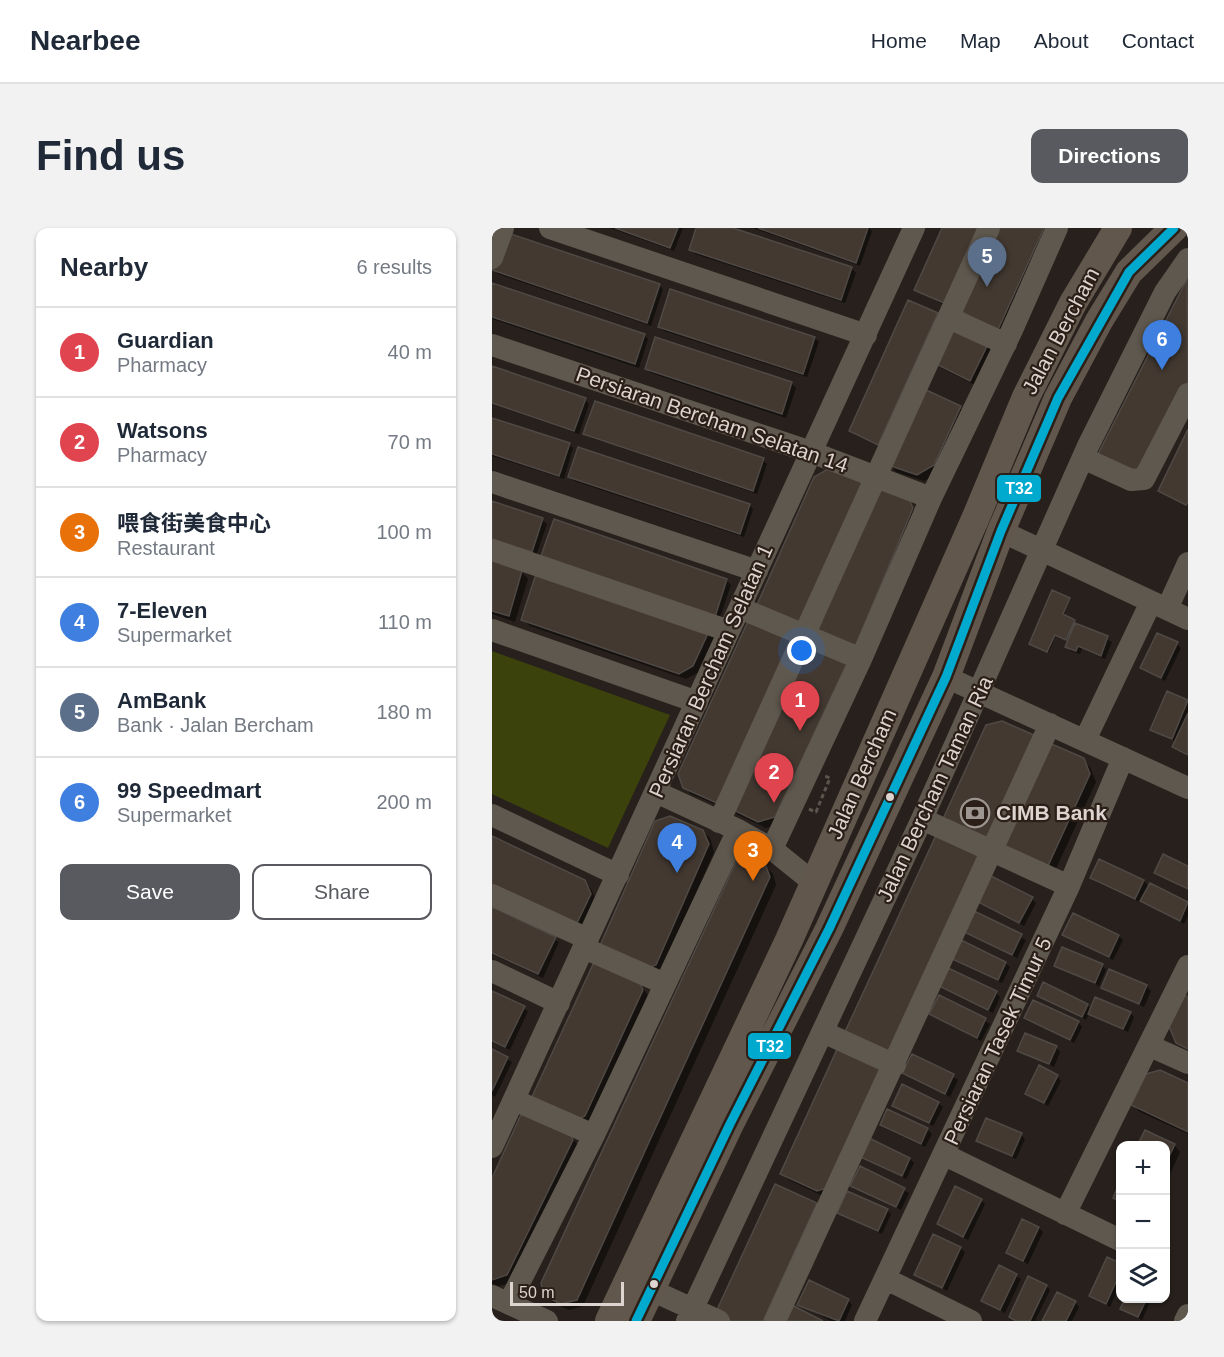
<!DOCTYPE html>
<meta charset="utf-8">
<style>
:root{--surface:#fff;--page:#f2f2f3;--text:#1f2937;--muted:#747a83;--line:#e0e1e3;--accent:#585a5f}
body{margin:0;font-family:Arial,"Noto Sans SC",sans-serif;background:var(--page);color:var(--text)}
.controls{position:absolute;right:18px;bottom:18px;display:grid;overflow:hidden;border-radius:12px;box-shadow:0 2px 4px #0004}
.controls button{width:54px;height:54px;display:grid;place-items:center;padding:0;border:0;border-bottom:2px solid var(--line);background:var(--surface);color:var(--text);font:30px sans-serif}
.scale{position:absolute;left:18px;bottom:15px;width:114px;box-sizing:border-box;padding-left:6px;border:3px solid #ddd4cf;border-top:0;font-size:16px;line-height:21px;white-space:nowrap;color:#ddd4cf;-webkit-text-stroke:4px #2c1f17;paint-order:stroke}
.you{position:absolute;left:310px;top:423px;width:21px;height:21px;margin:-15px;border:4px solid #fff;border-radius:50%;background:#1a73e8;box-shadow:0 0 0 9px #1a73e833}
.badge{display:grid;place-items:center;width:39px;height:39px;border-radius:50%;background:var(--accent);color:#fff;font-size:20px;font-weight:700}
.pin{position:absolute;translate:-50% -50px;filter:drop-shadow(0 2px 3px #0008)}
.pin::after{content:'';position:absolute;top:32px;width:21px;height:18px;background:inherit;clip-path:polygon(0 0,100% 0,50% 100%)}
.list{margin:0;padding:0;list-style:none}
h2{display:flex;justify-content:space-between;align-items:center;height:78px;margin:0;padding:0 24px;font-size:26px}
h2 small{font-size:20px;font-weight:400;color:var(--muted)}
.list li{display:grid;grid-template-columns:39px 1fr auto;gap:18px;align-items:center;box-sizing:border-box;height:90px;padding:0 24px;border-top:2px solid var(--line)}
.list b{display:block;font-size:22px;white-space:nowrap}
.list p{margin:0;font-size:20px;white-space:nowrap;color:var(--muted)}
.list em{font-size:20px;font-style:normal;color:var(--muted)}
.actions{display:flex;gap:12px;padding:18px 24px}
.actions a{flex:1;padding:14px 0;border:2px solid var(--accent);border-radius:12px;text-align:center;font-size:21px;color:var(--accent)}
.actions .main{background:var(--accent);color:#fff}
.icon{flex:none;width:33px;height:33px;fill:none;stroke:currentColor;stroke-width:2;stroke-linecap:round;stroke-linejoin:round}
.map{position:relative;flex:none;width:696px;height:1093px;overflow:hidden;border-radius:12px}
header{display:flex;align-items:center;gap:36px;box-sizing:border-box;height:84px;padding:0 30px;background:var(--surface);border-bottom:2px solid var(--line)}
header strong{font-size:28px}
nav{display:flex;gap:33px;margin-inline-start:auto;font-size:21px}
.intro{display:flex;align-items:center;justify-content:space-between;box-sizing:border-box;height:144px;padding:0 36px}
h1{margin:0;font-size:42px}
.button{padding:15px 27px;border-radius:12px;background:var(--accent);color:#fff;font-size:21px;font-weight:700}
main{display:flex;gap:36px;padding:0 36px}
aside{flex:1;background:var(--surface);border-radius:12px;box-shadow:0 2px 4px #0004}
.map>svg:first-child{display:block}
.green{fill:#3b420c}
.shadow{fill:#0007}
.building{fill:#433931;stroke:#4f4945;stroke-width:1.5}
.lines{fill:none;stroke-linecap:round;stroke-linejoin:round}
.path{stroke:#5b554e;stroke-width:3;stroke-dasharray:4.5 3;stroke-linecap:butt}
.minor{stroke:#5f584e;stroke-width:22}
.major{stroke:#62574c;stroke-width:28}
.bus-1-casing{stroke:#2c1f17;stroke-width:14}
.bus-1{stroke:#00a9ce;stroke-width:9}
.bus-dot{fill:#ddd4cf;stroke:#2c1f17;stroke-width:2}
.labels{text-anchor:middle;stroke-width:4.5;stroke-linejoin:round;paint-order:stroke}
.street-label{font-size:21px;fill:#ddd4cf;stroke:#2c1f17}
.poi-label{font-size:21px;font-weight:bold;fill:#ddd4cf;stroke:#2c1f17;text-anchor:start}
.line-badge{stroke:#2c1f17;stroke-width:2}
.badge-label{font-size:16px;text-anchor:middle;font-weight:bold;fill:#fff}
</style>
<header>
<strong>Nearbee</strong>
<nav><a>Home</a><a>Map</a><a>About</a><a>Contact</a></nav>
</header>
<div class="intro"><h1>Find us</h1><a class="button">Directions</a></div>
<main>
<aside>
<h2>Nearby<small>6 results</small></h2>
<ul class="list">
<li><span class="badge" style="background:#e0444e">1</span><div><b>Guardian</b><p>Pharmacy</p></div><em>40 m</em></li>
<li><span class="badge" style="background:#e0444e">2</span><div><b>Watsons</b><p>Pharmacy</p></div><em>70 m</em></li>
<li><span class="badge" style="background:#e8710a">3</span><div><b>喂食街美食中心</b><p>Restaurant</p></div><em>100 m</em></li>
<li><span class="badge" style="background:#3f7fe0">4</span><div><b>7-Eleven</b><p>Supermarket</p></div><em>110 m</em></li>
<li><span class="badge" style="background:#5c6f8a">5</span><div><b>AmBank</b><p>Bank · Jalan Bercham</p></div><em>180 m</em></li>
<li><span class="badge" style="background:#3f7fe0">6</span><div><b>99 Speedmart</b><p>Supermarket</p></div><em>200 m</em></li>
</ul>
<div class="actions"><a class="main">Save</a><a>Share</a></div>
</aside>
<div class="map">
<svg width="696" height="1093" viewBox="0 0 696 1093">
<rect width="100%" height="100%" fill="#27201c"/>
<path class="green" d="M0,423L178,487L116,620L0,566Z"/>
<path class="shadow" d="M118,0H191L182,23Z
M206,0H236L359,40L364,45L353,75L203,26L199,21Z
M261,0H377L380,3L368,38Z
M451,0L456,79L424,62Z
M505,0H561L512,110L479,95Z
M1,42L167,57L171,61L159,98L6,46Z
M696,53V172L605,231Z
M0,57L152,107L156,111L147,140L0,91Z
M445,86L449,90L390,220L363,207L359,203Z
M167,99L323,110L327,114L315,149L172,103Z
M496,115L503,122L485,158L449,140L442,134Z
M0,140L93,172L97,176L87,206L0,176Z
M154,141L299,155L304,160L294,190L159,145Z
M468,180L475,186L449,244L432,253L404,244L398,237Z
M0,191L77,216L81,220L72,251L0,228Z
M93,205L271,232L275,236L265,266L97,209Z
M336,243L416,271L427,288L367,429Z
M78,249L257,277L261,281L252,309L82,253Z
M0,274L50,292L55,296L44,328L0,313Z
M63,293L235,353L239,357L227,392Z
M0,330L24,338L36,351L23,394L0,386Z
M44,351L224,409L207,444L194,451L38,398L31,391Z
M577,371L572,388L620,414L613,431L590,421L588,426L579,423L575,419L577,413L564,407L557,424L540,417Z
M685,416L689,420L673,453L650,439Z
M309,425L290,596L274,600L246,587L239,580Z
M676,465L696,474V528L682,519L684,514L660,501Z
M591,532L598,539L604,554L562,645L519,623Z
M188,546L234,581L199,566L192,559Z
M211,603L218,610L222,624L170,743L114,728Z
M0,610L92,654L99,661L105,674L89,707Z
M608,633L652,653L657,659L658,657L696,675V688L692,696L649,671L648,674L604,654L600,650Z
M274,639L281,646L284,657L91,1078L77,1082L61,1075L54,1067Z
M696,640V662L663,644Z
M540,671L544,675L532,698L488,673Z
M0,681L67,714L51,750L0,726Z
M483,685L534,712L525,730L474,703Z
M572,707L627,708L631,712L621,732Z
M462,730L513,735L518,739L510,755Z
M563,737H610L614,742L607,758Z
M146,753L157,769L100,894L46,880Z
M449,758L504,765L508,769L501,785Z
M654,758L659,763L652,779L611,759Z
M0,764L36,783L18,822L0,814Z
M546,767L595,777L599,781L638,785L642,789L636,804L597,785L594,792Z
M447,769L498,796L489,813L439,786Z
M534,790L586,794L590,799L582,815Z
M348,819L333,969L297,952L290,946Z
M564,819L568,824L562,839L527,823Z
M0,823L20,834L3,869L0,867Z
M421,828L466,852L458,869L412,845Z
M565,848L569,853L556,878L534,865Z
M696,856V906L648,884L641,877Z
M446,875L451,879L441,898L402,877Z
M396,883L436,902L440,906L433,919L394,901L390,896Z
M75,902L87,919L22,1054L6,1058L0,1055V954Z
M529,907L533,911L524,931L486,912Z
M682,917L688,924L674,955V918Z
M368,927L418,931L422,935L414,951Z
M368,940L417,965L409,982L360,957Z
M489,972L493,976L476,1012L446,995Z
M395,982L399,986L390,1006L347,985Z
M547,1000L551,1004L536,1036L516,1025Z
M468,1020L473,1024L455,1063L424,1047Z
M616,1031L628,1037V1057L618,1079L598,1068Z
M507,1039L529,1051L513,1085L491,1072Z
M554,1058L558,1062L543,1093H522L518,1089Z
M635,1070H660L650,1092L630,1081Z
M356,1072L360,1077L353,1093H339L307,1076Z
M583,1074L587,1079L580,1093H552Z"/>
<path class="building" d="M123,0H186L178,20Z
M204,0H241L360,39L349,72L197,22Z
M266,0H376L364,35Z
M450,0H486L452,75L422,62Z
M503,0H552L505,104L467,82Z
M13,4L168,56L155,95L0,42Z
M695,51L696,153L651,242L638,247L603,232Z
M0,55L153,106L143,136L0,89Z
M178,61L323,109L311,146L166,99Z
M416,72L446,85L386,217L357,203Z
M464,99L497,114L478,153L440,134Z
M163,109L300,154L290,186L153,141Z
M0,138L94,170L82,203L0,175Z
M430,160L469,178L442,237L425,247L396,237Z
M103,173L272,230L261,263L91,206Z
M0,190L78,215L67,248L0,226Z
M696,201V274L694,277L666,263Z
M86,219L258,276L248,306L76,249Z
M336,241L375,256L311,395L263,381L322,249Z
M383,259L416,269L421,280L361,424L324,408Z
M0,273L51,290L40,324L0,311Z
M62,291L235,351L223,389L49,328Z
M0,329L30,343L17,388L0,383Z
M53,346L218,401L201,438L187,446L29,392L43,349Z
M560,362L578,370L571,386L583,392L574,412L563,407L555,424L537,416Z
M257,391L297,409L299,418L227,576L191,560L186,546Z
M583,395L616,408L609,428L586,418L584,423L573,419Z
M665,405L686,414L669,450L648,440Z
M321,420L355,435L283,589L266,594L237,580L308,423Z
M675,463L696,472L680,511L658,502Z
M696,485V527L680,519Z
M510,493L544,508L501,608L491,611L450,593L494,497Z
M555,514L592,530L598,546L555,640L516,623L510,613Z
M178,588L211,602L217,616L164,737L152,741L106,722L163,593Z
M445,605L493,632L401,822L393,825L352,806Z
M0,608L93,652L99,666L82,701L0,664Z
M671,626L696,638V661L662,645Z
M256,630L274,638L278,649L85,1072L69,1076L52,1068L49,1055L244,634Z
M607,631L652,652L643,671L598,650Z
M499,648L541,669L527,695L486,674Z
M658,655L696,674L688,693L648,673Z
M0,679L64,709L46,746L0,725Z
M482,683L530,706L520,727L472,704Z
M581,685L627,707L617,729L570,707Z
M469,712L514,734L506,752L460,731Z
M570,719L611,736L603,755L562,738Z
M103,732L147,752L151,762L93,888L83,893L38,873Z
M456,740L505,763L496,782L447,758Z
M617,741L655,757L647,776L609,760Z
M551,754L596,776L590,789L545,768Z
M0,763L33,778L13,819L0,813Z
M691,766L696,769V821L684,815L676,796Z
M447,767L494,790L485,810L437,786Z
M603,769L639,784L631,801L596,786Z
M541,772L587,793L578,812L532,790Z
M533,805L565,818L557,836L525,823Z
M347,817L387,835L391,845L338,959L325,963L288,946Z
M0,821L16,829L0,863Z
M420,826L462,846L453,866L410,845Z
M547,837L566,847L552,875L533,866Z
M668,842L696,855V904L639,877L654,846Z
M410,856L447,874L437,895L400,878Z
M32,880L76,901L81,912L15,1047L0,1052V950Z
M395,881L436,900L429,916L388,897Z
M494,890L530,905L520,928L484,913Z
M653,902L683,916L674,935V918H645Z
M375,909L418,930L410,948L366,928Z
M368,938L413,960L404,979L358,958Z
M628,953V973L621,970Z
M283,956L325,975L271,1093H239L223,1086Z
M463,958L490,971L471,1009L445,996Z
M355,963L396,981L386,1003L345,985Z
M530,991L547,999L531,1033L514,1025Z
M441,1006L469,1019L450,1060L422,1047Z
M615,1029L628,1035V1045L614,1076L597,1068Z
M507,1037L525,1046L508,1082L489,1073Z
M536,1048L555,1057L538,1093H524L517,1089Z
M317,1052L357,1071L347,1093L305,1077Z
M565,1064L584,1073L574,1093H550Z
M633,1070H655L646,1089L628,1081Z
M300,1077L331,1093H292Z"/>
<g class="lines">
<path class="path" d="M317,581L324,584L338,550L333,548"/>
<path class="minor" d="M58,0L374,107
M0,30L11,0
M457,90L514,116
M0,117L319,224L439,270
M591,230L639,252L652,251L696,166
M0,254L265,343
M509,303L696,391
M0,322L237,403
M248,380L369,431
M675,381L696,335
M0,402L205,474
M454,449L696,560
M593,512L659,374
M164,564L246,602L280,621L322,655
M0,587L126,647
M430,591L577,658
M227,594L497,0
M280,621L369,431L439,270L520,102L565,0
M0,667L96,711
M92,720L171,755
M0,743L67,775
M331,804L403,837
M658,818L696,835
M22,872L102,907
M0,919L422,0
M453,927L628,1012
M573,986L696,738
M394,1051L479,1093
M159,1062L227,1093
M0,1068L55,1093
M17,1075L102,907L246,602
M195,1093L430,591L596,218L673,64L696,31
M283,1093L558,496
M373,1093L577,658L631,530
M693,1093L696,1087"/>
<path class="major" d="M117,1093L297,712L484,289L534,169L581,75L626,0
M144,1093L238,896L337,701L454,449L509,303L566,170L607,93L637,44L682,0"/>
<g class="bus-1-casing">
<path id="bus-1" d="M144,1093L238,896L337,701L454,449L509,303L566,170L637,44L682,0"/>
</g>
<use href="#bus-1" class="bus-1"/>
</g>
<defs>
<g id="bank-ring" transform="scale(1.5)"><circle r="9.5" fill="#2c1f17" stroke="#9d9590" stroke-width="1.5"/><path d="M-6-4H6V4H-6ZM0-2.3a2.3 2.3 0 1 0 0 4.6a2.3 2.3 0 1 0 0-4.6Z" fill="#9d9590"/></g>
</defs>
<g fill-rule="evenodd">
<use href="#bank-ring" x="483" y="585"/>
</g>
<g class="bus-dot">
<circle cx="398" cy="569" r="5"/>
<circle cx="162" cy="1056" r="5"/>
</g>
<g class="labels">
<g class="street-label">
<text transform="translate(569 103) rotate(-62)" y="7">Jalan Bercham</text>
<text transform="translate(220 192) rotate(19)" y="7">Persiaran Bercham Selatan 14</text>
<text transform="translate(219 443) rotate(-66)" y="7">Persiaran Bercham Selatan 1</text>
<text transform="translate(370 546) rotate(-66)" y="7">Jalan Bercham</text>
<text transform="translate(443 561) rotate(-65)" y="7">Jalan Bercham Taman Ria</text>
<text transform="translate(506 813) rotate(-65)" y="7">Persiaran Tasek Timur 5</text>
</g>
<g class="poi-label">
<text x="504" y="592">CIMB Bank</text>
</g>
</g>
<g class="line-badge">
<rect x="504" y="246" width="46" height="29" rx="6" fill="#00a9ce"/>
<rect x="255" y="804" width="45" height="28" rx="6" fill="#00a9ce"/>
</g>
<g class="badge-label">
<text x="527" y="266">T32</text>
<text x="278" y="824">T32</text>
</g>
</svg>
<div class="controls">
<button>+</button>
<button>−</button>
<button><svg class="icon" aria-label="layers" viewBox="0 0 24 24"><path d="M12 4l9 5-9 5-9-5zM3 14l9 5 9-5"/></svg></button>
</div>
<div class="scale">50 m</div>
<div class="you"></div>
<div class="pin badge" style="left:308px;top:503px;background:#e0444e">1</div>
<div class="pin badge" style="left:282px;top:575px;background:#e0444e">2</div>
<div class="pin badge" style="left:261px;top:653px;background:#e8710a">3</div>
<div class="pin badge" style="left:185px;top:645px;background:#3f7fe0">4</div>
<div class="pin badge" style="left:495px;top:59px;background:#5c6f8a">5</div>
<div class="pin badge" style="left:670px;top:142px;background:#3f7fe0">6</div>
</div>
</main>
